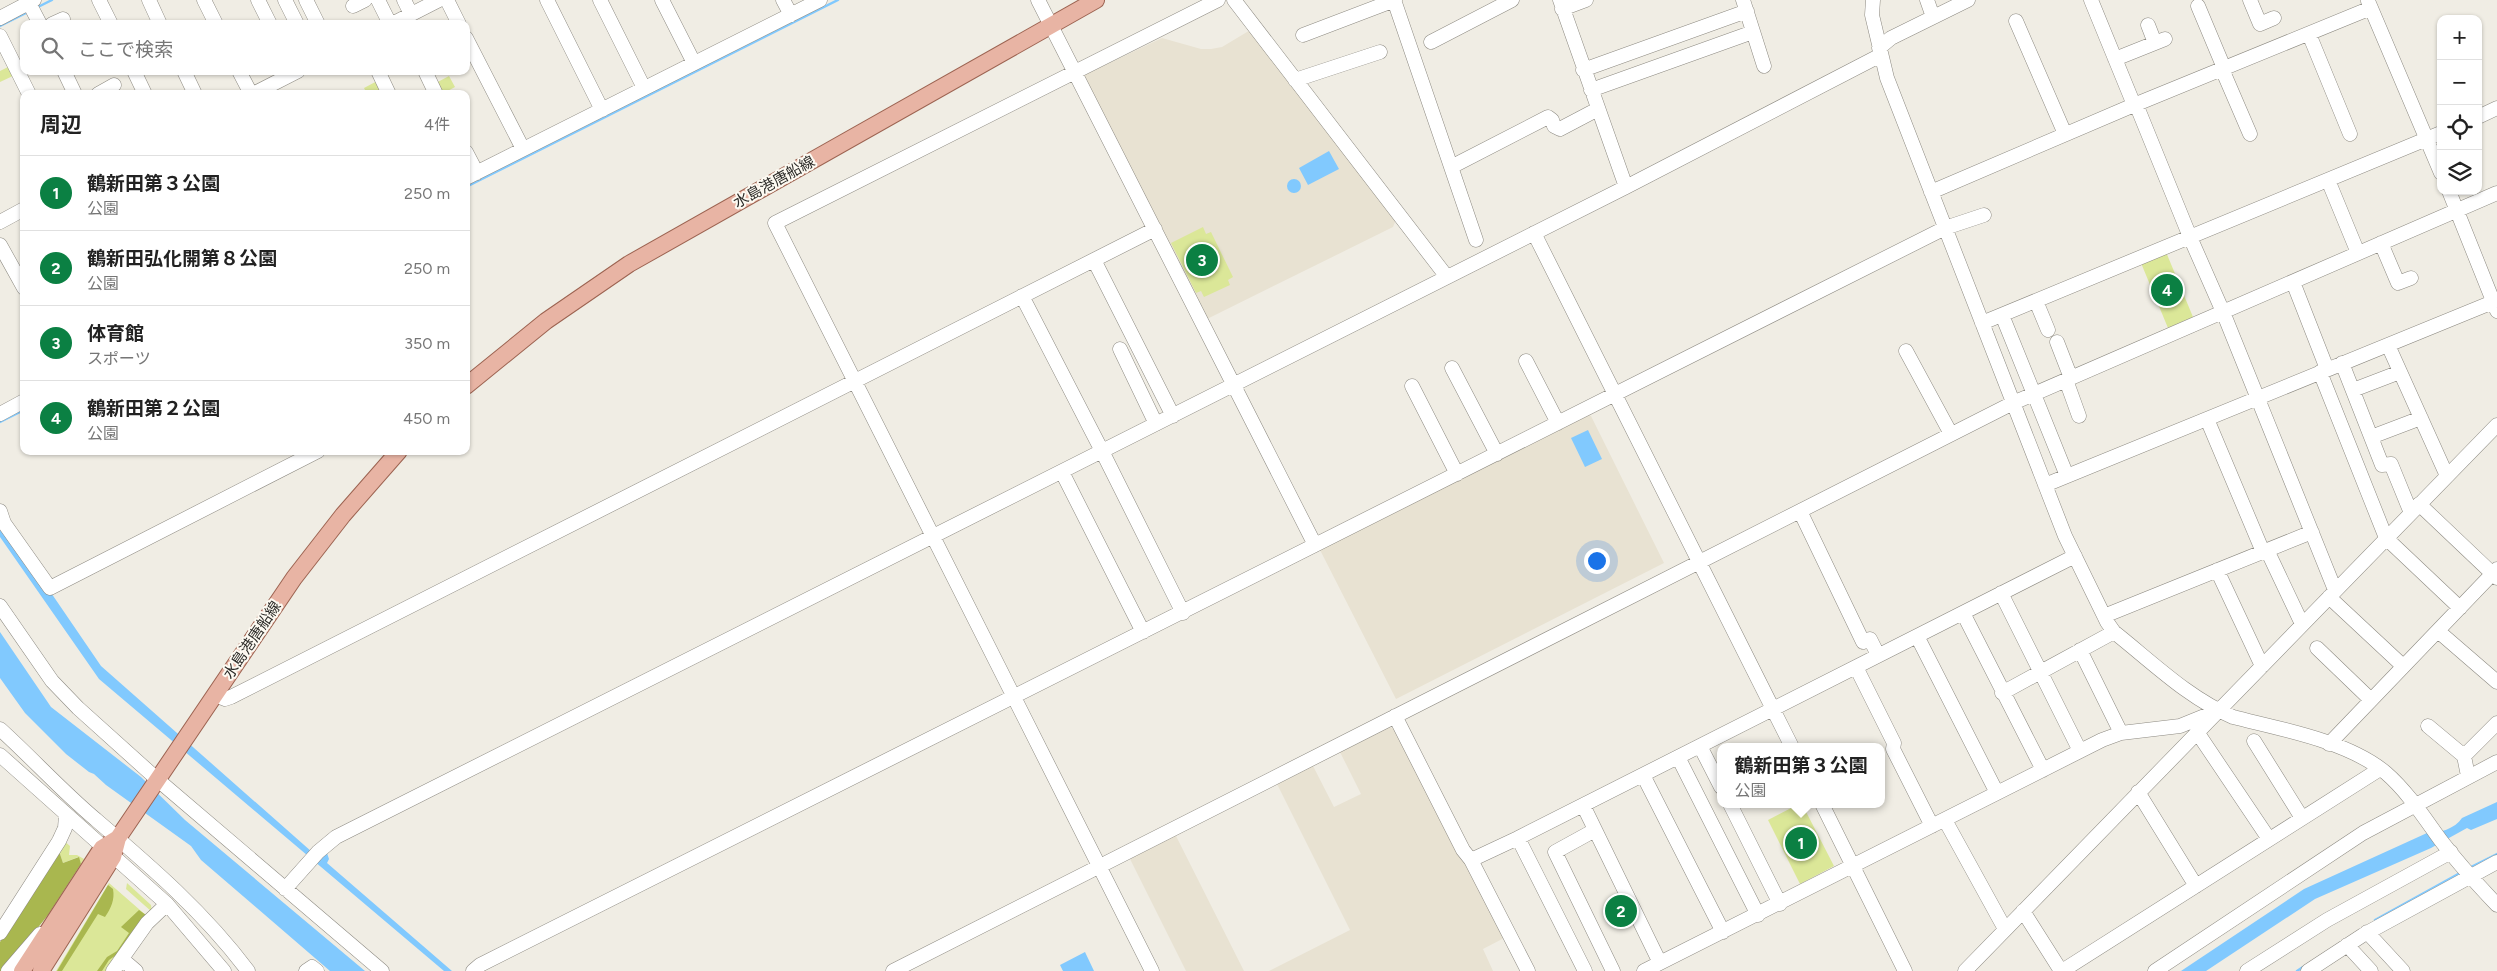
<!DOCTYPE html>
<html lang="ja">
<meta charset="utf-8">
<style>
:root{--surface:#fff;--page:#f2f2f2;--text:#222;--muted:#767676;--line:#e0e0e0;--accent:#0b8043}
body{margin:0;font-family:Figtree,"Noto Sans JP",sans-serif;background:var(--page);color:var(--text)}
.controls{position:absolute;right:15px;top:15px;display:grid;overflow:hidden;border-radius:10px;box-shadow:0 1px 4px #0004}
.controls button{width:45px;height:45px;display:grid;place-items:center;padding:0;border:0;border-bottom:1px solid var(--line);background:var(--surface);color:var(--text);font:25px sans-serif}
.you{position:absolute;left:1596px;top:560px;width:18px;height:18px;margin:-12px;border:4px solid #fff;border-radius:50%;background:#1a73e8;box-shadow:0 0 0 8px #1a73e833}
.badge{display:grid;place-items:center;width:32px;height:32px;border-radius:50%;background:var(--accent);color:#fff;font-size:16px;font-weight:700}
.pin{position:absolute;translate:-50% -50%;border:2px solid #fff;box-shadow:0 1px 5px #0006}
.popup{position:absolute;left:1717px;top:743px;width:168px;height:65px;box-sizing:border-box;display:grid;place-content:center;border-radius:10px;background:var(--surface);filter:drop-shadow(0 1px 4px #0005);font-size:16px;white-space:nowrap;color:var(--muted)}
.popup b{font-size:19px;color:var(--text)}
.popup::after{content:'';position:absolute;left:50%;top:100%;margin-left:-10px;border:10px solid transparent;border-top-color:var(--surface)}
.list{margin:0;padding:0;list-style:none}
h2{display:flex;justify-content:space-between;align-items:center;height:65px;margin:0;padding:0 20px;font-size:21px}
h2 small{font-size:16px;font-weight:400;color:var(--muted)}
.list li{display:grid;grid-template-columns:32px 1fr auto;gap:15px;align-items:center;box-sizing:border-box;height:75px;padding:0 20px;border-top:1px solid var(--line)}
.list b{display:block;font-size:19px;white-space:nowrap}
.list p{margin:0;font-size:16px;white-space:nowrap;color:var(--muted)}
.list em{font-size:16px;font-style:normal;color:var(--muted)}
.icon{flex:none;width:28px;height:28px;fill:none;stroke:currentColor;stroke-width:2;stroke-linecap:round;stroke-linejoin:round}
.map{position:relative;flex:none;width:2497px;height:971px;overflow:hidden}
.search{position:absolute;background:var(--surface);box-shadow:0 1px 4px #0004;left:20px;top:20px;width:450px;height:55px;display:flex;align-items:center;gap:12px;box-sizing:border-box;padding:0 18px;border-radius:10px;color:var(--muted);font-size:19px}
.panel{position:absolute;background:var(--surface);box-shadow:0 1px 4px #0004;left:20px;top:90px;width:450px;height:365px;border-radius:10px}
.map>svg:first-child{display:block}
.built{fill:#e8e2d2}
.green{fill:#dbe798}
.forest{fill:#a9b74f}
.water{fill:#81c9fe}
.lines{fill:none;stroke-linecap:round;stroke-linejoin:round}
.stream{stroke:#81c9fe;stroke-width:2.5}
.minor-casing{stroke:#8d8a82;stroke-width:15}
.major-casing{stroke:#9c6351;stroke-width:18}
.minor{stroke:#fff;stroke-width:14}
.major{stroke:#e8b4a4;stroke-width:16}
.labels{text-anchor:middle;stroke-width:4;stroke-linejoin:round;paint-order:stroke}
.street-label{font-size:15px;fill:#2b2a27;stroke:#fdfaf2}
</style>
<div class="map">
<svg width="2497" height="971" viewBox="0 0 2497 971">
<rect width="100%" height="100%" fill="#f0ede4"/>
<path class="built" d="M1252,29L1397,217L1393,227L1203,321L1082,76L1162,38L1201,49H1211L1222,47Z
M1586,413L1591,416L1664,563L1396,699L1319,548Z
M1386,726L1397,730L1506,937L1483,949L1493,971H1269L1350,930L1276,782L1312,764L1334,807L1361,794L1339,750Z
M1175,834L1244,971H1186L1129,857Z"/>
<path class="green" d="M10,66L15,75L0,82V71Z
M449,76L455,87L442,94L434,84Z
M379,80L384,91L378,94H367L364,88Z
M1203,227L1206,234L1211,232L1233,277L1228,280L1230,285L1204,297L1201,291L1196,293L1171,243Z
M2166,252L2193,317L2168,328L2141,263Z
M1799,804H1802L1834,866L1800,884L1768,820Z
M63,840L70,846L69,855H77L84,859L81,864L78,857L63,863L60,854L56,851Z
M109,883L148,917L107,971H56Z
M127,883L151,905L152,912L126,889Z
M1621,902L1623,906L1628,904L1633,914L1615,922L1609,907Z"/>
<path class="forest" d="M56,851L60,854L63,863L79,857L81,864L48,915L3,971H0V942Z
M108,885L113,889C115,900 111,908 105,917L98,914L62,971H57Z
M139,910L146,915L119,953L109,960L102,971H97L107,957L117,951L129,933L121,927Z"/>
<path class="water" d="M1329,151L1339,169L1308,185L1299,168Z
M1287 186a7 7 0 1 1 14 0a7 7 0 1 1-14 0Z
M1588,430L1602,459L1585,467L1571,438Z
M0,518L101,666L312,852L327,853L329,859L327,863L452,971H444L99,679L0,537Z
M0,632L51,707L141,777L185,820L365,971H330L201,860L191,846L106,785L94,774L89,772L66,754L25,713L0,678Z
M2497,802V819L2471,830L2467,828L2431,848L2315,899L2206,971H2181L2304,889L2427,833C2439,833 2455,829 2462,818Z
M1085,952L1094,971H1063L1060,965Z"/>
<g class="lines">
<path class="stream" d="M38,7L52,0
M0,26L28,12
M466,187L838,0
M0,422L24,410
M2469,868L2497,854
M2375,920L2460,873
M2297,971L2303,967"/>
<g class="minor-casing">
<path id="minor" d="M99,0L111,24
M149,0L160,24
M204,0L216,24
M258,0L270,24
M285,0L297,24
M306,0L318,24
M378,0L390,24
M404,0L411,14
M447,0L459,24
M547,0L602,110
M600,0L644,88
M662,0L694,63
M783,0L791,15
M1038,0L1315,545
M1234,0L1447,277
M1394,0L1476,240
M1560,0L1626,187
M1743,0L1764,66
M1873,0L1872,15L1887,78L2065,536L2107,622L2114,632C2152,662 2188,698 2233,717C2280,729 2348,741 2386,773C2408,792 2425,819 2442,842C2459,864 2478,885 2497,905
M1927,0L1933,17
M2091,0L2134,105
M2250,0L2260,24L2274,18
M2368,1L2441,173
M29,3L40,24
M353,6L365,0
M2198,6L2224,68
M1562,9L1586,0
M0,18L34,0
M2016,21L2065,134
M52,24L63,19
M392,24L439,0
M2148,25L2155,43
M2309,34L2350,134
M1303,35L1395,0
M0,36L29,94
M466,38L523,149
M1431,42L1512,0
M1879,48L1891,38L1968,0
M2115,59L2165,39
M2222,69L2250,134
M1583,70L1747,11
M64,71L75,94
M134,71L145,94
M184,71L195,94
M239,71L251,94
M378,71L389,94
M425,71L436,94
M1295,80L1380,52
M1591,90L1753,32
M98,94L114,85
M253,94L298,71
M2136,104L2190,237L2223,312L2335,590
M2478,117L2497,108
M466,152L477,173
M1451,167L1548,117L1552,120L1554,126L1560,129L1598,109
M466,178L820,0
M2328,180L2358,253
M2449,191L2497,311
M1931,192L2134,105L2371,8
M0,222L24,209
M1534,233L1792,747
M2381,243L2398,283L2411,278
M0,245L24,288
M1094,260L1173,416
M2293,282L2327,369
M1022,296L1102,451L1183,613
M2036,301L2048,330
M2002,315L2067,476
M1982,323L2441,133
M2057,342L2071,378
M2388,345L2447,476
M1120,349L1156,424
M1906,351L1951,434
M1526,361L1558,423
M2342,363L2382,465L2391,464L2411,513
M1452,368L1497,454
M2320,372L2386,538L2460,608
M2066,380L2079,416
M1412,386L1457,474
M2353,390L2400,372
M0,414L24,401
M2207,419L2263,552
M2371,437L2421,418
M1062,472L1143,632
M2045,485L2493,302
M2419,504L2497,578
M0,511L4,523L50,588L318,451
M1800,511L1863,642L1870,639L1878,655
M2267,550L2302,624
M2217,570L2262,666
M2001,593L2080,751
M2329,597L2403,666
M0,606L52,681L78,708L158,780L382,971
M1963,613L2043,770
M2104,616L2312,532
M2438,631L2497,682
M1917,636L1997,793
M2317,648L2370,699
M2080,650L2121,733
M1856,667L1894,743L1893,749L1932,826
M2002,693L2114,632
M215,695L225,699L231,697L1155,229
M1395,716L1463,850L1471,860L1528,971
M2428,726L2464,756
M0,729C32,758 61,790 94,818C150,866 204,912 248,971
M2197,732L2269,839
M2254,741L2302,818
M2329,744L2497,569
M1700,746L1721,787
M0,755L167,904L224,971
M1678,757L1758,915
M1643,775L1723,932
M2468,776L2464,756L2497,723
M2138,792L2196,886
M1730,804L1780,904
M1822,804L1905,971
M1583,805L1660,963
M1945,820L2005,929
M1595,830L1555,852L1613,971
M1518,838L1585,971
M1471,860L1518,838L2075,556
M285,889L318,852L336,837L1626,187L1881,55
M2023,911L2061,971
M2367,932L2403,971
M0,933L59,841L65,828L66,815
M2347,945L2371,971
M122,959L136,971
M8,971L40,934
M113,971L147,923L167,904
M306,971L312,967L317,971
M473,971L480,965L1945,228L1984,215
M893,971L2013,403L2497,193
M1152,971L775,223L1218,0
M1644,971L2102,740L2121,733L2180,726L2212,713
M1965,971L2497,425
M2062,971L2380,769
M2155,971L2363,833L2497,762
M2247,971L2327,920L2451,852
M2308,971L2363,935L2497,862"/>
</g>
<g class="major-casing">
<path id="major" d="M466,386L546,321L629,264L1096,0
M22,971L102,848L118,838
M41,971L113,857L118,838L294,578L343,515L399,451"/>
</g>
<use href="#minor" class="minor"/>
<use href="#major" class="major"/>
</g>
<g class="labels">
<g class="street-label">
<text transform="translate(774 182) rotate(-29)" y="5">水島港唐船線</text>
<text transform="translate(252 640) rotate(-56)" y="5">水島港唐船線</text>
</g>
</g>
</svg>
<div class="controls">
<button>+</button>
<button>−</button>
<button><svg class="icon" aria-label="locate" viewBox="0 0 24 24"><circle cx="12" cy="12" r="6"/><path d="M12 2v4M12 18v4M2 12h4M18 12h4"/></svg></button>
<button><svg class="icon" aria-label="layers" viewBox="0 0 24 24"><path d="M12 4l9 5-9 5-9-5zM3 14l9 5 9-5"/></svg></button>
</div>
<div class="you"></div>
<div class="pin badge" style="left:1801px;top:843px">1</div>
<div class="popup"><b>鶴新田第３公園</b>公園</div>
<div class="pin badge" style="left:1621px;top:911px">2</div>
<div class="pin badge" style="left:1202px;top:260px">3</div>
<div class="pin badge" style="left:2167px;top:290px">4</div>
<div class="search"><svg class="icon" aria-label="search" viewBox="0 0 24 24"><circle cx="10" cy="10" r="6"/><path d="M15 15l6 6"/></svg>ここで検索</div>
<section class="panel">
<h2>周辺<small>4件</small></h2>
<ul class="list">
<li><span class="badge">1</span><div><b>鶴新田第３公園</b><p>公園</p></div><em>250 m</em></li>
<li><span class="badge">2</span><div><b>鶴新田弘化開第８公園</b><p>公園</p></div><em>250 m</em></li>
<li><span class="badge">3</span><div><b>体育館</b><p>スポーツ</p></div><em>350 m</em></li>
<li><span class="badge">4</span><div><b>鶴新田第２公園</b><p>公園</p></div><em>450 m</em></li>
</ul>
</section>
</div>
